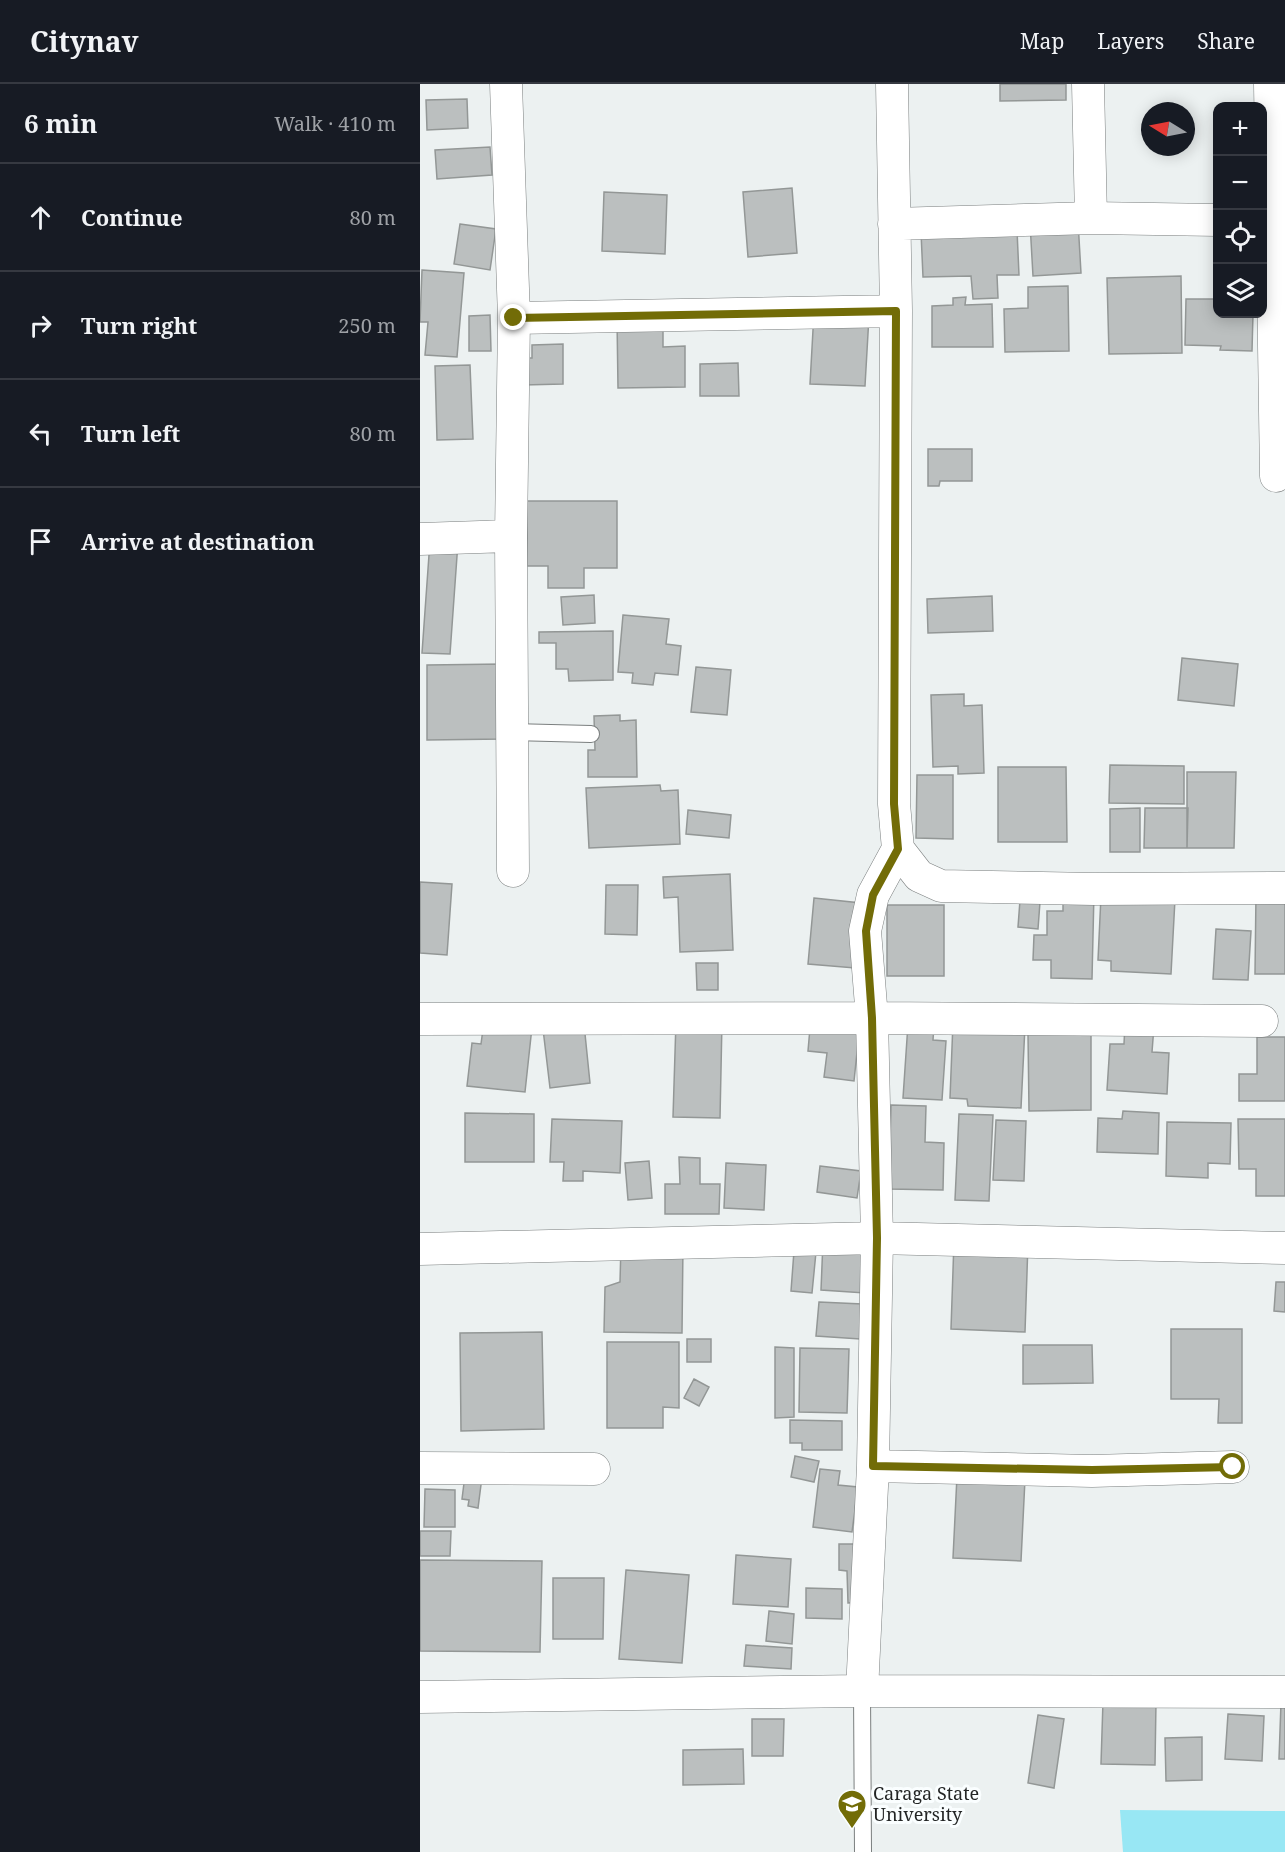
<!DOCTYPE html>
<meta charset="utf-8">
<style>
:root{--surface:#171b24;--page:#242831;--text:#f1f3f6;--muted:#9ea1a6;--line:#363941}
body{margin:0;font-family:"Noto Serif",serif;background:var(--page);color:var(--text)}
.controls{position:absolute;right:18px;top:18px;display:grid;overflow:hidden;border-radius:12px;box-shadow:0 3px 15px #0003}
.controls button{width:54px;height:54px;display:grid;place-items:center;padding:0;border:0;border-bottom:2px solid var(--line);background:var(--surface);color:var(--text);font:30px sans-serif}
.compass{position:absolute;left:721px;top:18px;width:54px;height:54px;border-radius:50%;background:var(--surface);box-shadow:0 3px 15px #0003;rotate:280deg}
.stop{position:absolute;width:18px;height:18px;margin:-14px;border:4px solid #726c07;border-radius:50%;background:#fff}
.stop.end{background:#726c07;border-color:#fff;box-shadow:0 2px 6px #0008}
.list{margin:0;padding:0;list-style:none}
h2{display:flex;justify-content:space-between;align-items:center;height:78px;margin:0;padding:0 24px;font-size:26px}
h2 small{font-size:20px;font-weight:400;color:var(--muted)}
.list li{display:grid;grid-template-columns:39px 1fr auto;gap:18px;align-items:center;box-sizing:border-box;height:108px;padding:0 24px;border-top:2px solid var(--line)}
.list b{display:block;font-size:22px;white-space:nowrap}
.list em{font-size:20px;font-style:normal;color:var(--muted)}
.icon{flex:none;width:33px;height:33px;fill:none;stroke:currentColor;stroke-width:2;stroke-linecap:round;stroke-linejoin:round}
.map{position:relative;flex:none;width:865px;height:1768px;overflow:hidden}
header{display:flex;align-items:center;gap:36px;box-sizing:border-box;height:84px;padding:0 30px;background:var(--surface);border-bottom:2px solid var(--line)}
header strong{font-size:28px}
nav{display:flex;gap:33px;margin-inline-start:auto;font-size:21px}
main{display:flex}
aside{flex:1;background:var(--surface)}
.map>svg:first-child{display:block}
.green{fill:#98e7f4}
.building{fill:#bbbfbf;stroke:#939796;stroke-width:1.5}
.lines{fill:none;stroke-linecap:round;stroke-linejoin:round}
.service-casing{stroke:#7b7f7f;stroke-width:18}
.minor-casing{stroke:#7b7f7f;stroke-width:33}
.service{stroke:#fff;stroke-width:16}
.minor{stroke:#fff;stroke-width:32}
.route{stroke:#726c07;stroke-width:8}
.labels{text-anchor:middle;stroke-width:6;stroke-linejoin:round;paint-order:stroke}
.poi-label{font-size:18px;fill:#232525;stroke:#fafeff;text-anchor:start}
</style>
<header>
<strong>Citynav</strong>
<nav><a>Map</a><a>Layers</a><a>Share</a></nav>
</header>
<main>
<aside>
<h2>6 min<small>Walk · 410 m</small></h2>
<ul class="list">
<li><svg class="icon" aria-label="ahead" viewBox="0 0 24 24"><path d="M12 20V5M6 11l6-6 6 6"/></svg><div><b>Continue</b></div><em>80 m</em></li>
<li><svg class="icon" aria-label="right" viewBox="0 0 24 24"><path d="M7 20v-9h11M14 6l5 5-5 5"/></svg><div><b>Turn right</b></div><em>250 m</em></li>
<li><svg class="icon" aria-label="left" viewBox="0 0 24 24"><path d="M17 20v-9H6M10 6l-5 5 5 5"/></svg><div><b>Turn left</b></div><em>80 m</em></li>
<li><svg class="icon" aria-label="arrive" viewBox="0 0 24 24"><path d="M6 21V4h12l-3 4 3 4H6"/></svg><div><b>Arrive at destination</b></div></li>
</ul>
</aside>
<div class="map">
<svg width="865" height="1768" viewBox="0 0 865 1768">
<rect width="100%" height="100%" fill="#ecf1f1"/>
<path class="green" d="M700,1726L865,1727V1768H703Z"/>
<path class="building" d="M580,0H646V16L580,17Z
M47,15L48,44L7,46L6,16Z
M70,63L72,91L17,95L15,66Z
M372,104L377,169L328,173L323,108Z
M184,108L247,111L245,170L182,167Z
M658,137L661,189L613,192L610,139Z
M40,140L76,145L70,186L34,180Z
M597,146L599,191H577L578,214L553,215L551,192L503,193L501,148Z
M2,186L44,189L37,273L5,271L8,238H0Z
M761,192L762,269L689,270L687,194Z
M648,202L649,267L585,268L584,225L608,224V203Z
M794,204H798V230H833L832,267L800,266L801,262L765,261L766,215H794Z
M546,213L545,221L572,220L573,263H512V222L533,221V214Z
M394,228L449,232L445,302L390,300Z
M70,231L71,267H49V232Z
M243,234V263L265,262V303L198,304L197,235Z
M143,260V300L103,301L102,274H112V261Z
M318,279L319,312H280V280Z
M50,281L53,355L17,356L15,282Z
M508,365H552V397H520L519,402H508Z
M107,417H197V484H164V504H128V482H107Z
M10,457L38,458L30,570L2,569Z
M174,511L175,539L143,541L141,513Z
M572,512L573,547L508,549L507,515Z
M203,531L249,535L246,560L261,562L258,591L235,589L233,601L212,599L213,589L198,588Z
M193,547V596L149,597L148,585H136V559H119V548Z
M762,574L818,580L814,622L758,616Z
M83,580V655L7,656V581Z
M276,583L311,586L307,631L271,628Z
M544,610V622L562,621L564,689L538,690V682L513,683L511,611Z
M200,631V637L216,636L217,693H168V666H175L174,632Z
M690,681L764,682V720L689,719Z
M578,683H646L647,758H578Z
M767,688H816L814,764H767Z
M497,691H533V755L496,754Z
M240,701L241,707L258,706L260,760L169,764L166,704Z
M720,724V768H690V725Z
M725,724H768L767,764H724Z
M268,726L311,731L309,754L266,750Z
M310,790L313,866L260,868L258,813L244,814L243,793Z
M0,798L32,800L27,871L0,869Z
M186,801H218L217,851L185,850Z
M643,808H674L672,895L631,894V876H613L614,851H627V827H643Z
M836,810L865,811V890H835Z
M681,812L755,815L751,890L691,887V877L678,876Z
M394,814L441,819L435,884L388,880Z
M600,816L620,818L618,845L598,843Z
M467,821H524V892H467Z
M796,845L831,847L828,896L793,895Z
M276,879H298V906H277Z
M256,937H302L300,1034L253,1033Z
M64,938L112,943L105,1008L47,1002L52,959L61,960Z
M533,938L605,942L601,1024L548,1022L547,1015L530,1014Z
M164,940L170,999L130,1004L123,945Z
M488,940L514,941L513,956L526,957L522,1016L483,1014Z
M705,940L734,942L732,968L749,969L747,1010L687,1006L690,960H704Z
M390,944L439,949L434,997L404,993L407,969L388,967Z
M608,950H671V1026L609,1027Z
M837,953H865V1017H819V990H837Z
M471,1021L506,1022L505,1058L524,1059L523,1106L469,1105Z
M703,1027L739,1029L738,1070L677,1068L678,1034L702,1035Z
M45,1029L114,1030V1078H45Z
M539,1030L573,1031L569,1117L535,1116Z
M132,1035L202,1037L200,1089L163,1087V1097H143L144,1078H130Z
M818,1035H865V1112H836V1085H819Z
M576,1036L606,1037L604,1097L573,1096Z
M747,1038L811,1039L810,1080L788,1079V1094L746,1092Z
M259,1073L280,1074V1100H300L299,1130H245V1100H260Z
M229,1077L232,1114L208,1116L205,1079Z
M306,1079L346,1081L344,1126L304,1124Z
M400,1082L441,1087L437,1114L397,1108Z
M403,1157L447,1160L445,1209L401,1206Z
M534,1157L608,1159L605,1248L531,1245Z
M201,1161H263L262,1249L184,1248L185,1203L200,1198Z
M374,1167L396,1168L392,1209L371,1207Z
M856,1198H865V1228L854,1227Z
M399,1218L442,1220L440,1255L396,1252Z
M751,1245H822V1339H798L799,1315H751Z
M122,1248L124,1345L41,1347L40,1249Z
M267,1255H291V1278H267Z
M187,1258H259V1324L243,1323V1344H187Z
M603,1261H672L673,1299L603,1300Z
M355,1263L374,1264V1333L355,1334Z
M380,1264L429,1265L427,1329L379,1328Z
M274,1295L289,1303L279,1322L264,1314Z
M370,1336L422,1337V1366H382V1359H370Z
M375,1372L399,1377L394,1398L371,1393Z
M400,1385L420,1387L418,1401L438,1403L432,1448L393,1443Z
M45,1391L62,1393L58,1424L48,1422L49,1416L42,1415Z
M537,1392L605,1395L601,1477L533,1474Z
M5,1405L35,1406V1443H4Z
M0,1447H31L30,1472H0Z
M419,1460H445L446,1518L428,1519L427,1487L419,1486Z
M316,1471L371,1475L368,1523L313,1520Z
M0,1476L122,1477L120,1568L0,1567Z
M206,1486L269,1491L262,1579L199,1575Z
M133,1494H184L183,1555H133Z
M386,1504L422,1505V1535L386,1534Z
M349,1527L374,1530L372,1560L346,1557Z
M326,1561L372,1564L371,1585L324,1582Z
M683,1617L736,1618L735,1681L681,1680Z
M861,1619H865V1675H859Z
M808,1630L844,1632L842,1677L805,1675Z
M618,1631L644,1635L634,1704L608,1699Z
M332,1635H364L363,1672H332Z
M782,1653V1696L746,1697L745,1654Z
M323,1665L324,1700L263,1701V1666Z"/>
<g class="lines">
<g class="service-casing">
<path id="service" d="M91,648L171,650
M442,1607L443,1768"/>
</g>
<g class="minor-casing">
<path id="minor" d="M86,0L94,234L91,452L93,787
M472,0L476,227L474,720L478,765L499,792L521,802L674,805L865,804
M668,0L671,134
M850,0L856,392
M474,140L671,134L798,136
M94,234L476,227
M0,455L91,452
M0,935L452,934L842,937
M0,1165L457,1154L865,1164
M453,1382L672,1387L813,1383
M0,1384L174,1385
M442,1607L453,1382L457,1154L452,934L445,847L453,811L478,765
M0,1613L442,1607L865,1608"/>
</g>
<use href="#service" class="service"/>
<use href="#minor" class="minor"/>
</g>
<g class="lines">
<path class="route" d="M94,234L476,227L474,720L478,765L453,811L446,847L452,934L457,1154L453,1382L672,1386L813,1383"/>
</g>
<defs>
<g id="university-pin" transform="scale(1.5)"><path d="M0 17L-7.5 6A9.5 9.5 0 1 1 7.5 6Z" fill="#726c07" stroke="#fafeff"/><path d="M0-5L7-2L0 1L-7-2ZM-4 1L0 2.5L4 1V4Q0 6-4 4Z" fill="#fff"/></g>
</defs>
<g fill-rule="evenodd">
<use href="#university-pin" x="432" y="1720"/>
</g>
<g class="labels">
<g class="poi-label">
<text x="453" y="1716">Caraga State<tspan x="453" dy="21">University</tspan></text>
</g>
</g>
</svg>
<div class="controls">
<button>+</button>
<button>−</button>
<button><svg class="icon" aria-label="locate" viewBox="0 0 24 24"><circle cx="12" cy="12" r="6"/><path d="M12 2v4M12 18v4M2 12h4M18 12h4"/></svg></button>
<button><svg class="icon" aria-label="layers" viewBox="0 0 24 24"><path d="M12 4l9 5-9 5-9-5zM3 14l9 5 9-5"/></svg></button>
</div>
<svg class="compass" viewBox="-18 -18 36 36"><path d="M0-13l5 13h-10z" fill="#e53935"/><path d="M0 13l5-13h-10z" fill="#9ea1a6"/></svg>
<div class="stop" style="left:813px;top:1383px"></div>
<div class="stop end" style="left:94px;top:234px"></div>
</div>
</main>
